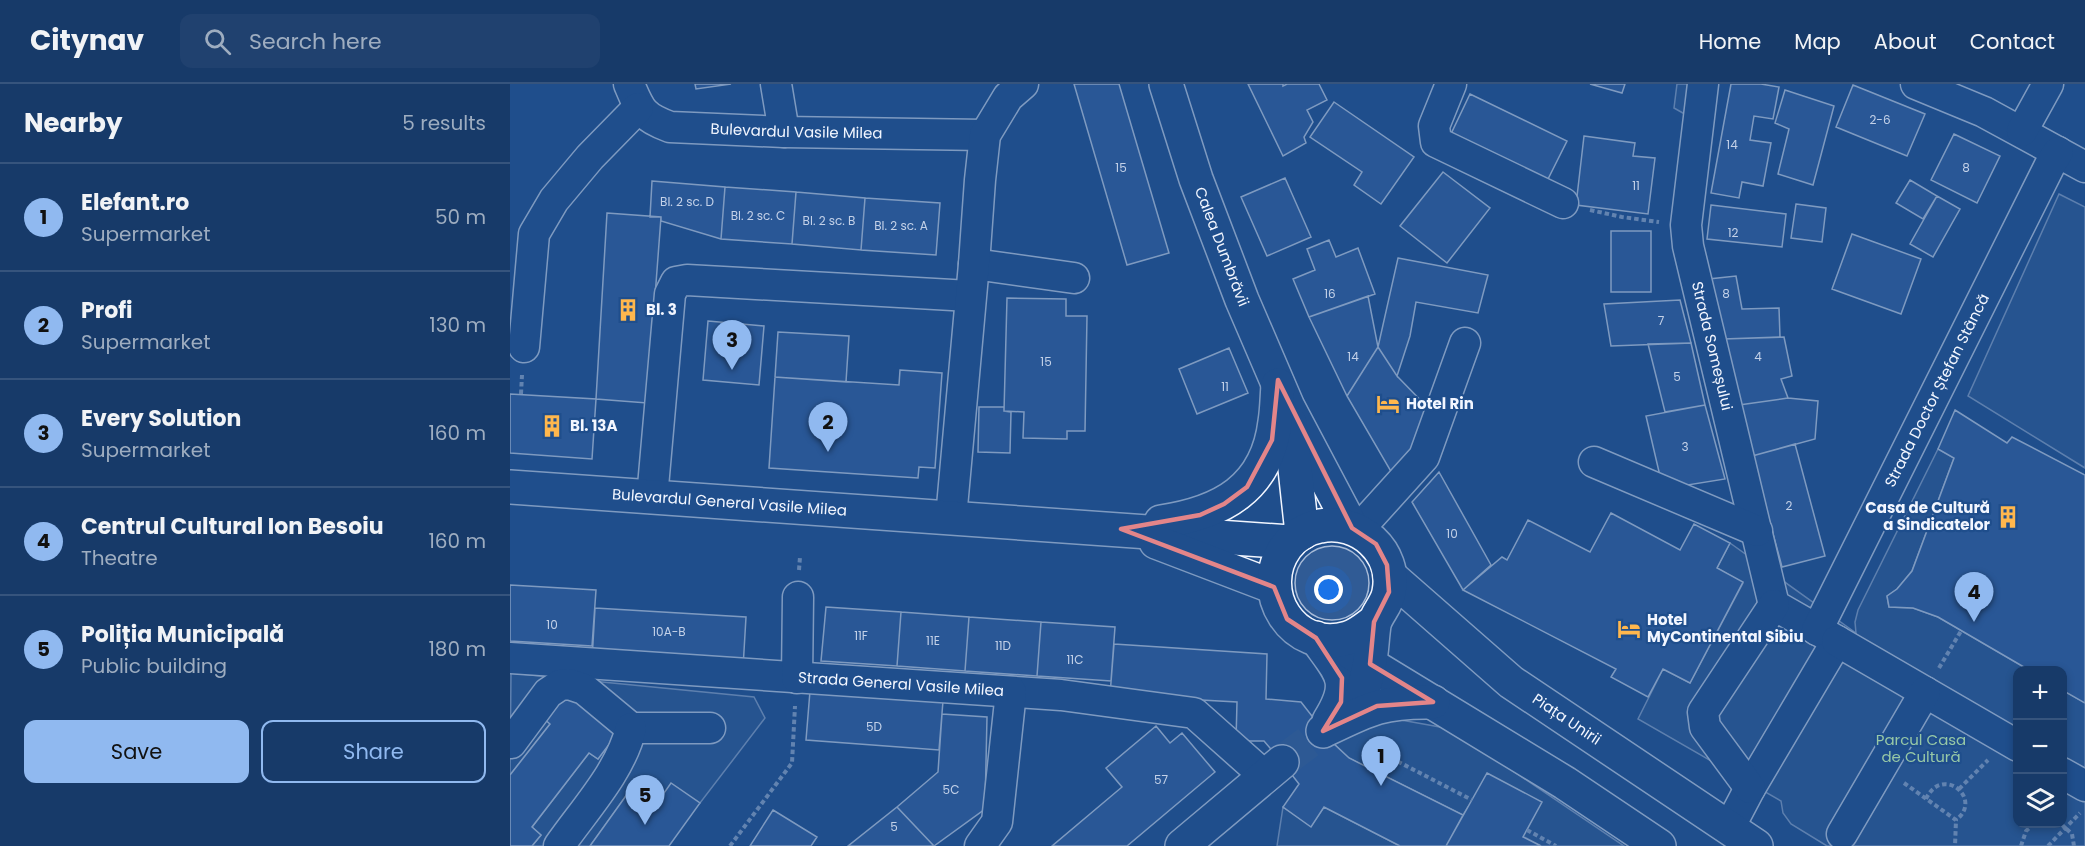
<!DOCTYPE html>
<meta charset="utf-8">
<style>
:root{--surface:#173a69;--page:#20416f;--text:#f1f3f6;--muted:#9eadc0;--line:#36547d;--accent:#90b9f0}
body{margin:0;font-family:Poppins,sans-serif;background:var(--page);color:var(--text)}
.controls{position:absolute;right:18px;bottom:18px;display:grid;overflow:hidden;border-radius:12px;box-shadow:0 3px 9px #0003}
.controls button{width:54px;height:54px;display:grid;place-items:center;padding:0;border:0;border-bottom:2px solid var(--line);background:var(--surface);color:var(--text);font:30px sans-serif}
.you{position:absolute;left:819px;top:506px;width:21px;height:21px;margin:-15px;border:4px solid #fff;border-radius:50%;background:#1a73e8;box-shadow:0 0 0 9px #1a73e833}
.badge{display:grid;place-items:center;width:39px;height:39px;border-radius:50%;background:var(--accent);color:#111;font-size:20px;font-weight:700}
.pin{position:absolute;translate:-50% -50px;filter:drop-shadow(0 2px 3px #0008)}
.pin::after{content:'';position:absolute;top:32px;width:21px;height:18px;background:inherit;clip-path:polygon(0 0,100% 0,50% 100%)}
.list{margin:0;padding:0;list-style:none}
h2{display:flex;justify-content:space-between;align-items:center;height:78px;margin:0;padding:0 24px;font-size:26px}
h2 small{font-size:20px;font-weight:400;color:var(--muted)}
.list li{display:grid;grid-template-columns:39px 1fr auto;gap:18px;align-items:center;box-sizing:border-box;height:108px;padding:0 24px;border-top:2px solid var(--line)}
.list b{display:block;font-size:22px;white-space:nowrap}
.list p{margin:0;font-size:20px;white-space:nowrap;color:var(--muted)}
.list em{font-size:20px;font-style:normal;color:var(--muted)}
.actions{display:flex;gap:12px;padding:18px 24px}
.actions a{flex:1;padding:14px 0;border:2px solid var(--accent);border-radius:12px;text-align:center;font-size:21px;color:var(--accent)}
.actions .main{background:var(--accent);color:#111}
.icon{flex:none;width:33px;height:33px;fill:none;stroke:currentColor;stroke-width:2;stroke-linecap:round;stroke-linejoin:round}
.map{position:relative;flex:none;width:1575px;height:762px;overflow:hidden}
header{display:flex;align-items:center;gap:36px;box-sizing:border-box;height:84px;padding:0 30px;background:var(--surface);border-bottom:2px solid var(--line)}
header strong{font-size:28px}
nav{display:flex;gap:33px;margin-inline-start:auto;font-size:21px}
.search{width:420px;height:54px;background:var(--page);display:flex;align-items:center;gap:15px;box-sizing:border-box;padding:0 21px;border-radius:12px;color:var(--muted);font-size:22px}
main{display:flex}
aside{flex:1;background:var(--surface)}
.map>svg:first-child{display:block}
.built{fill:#305b95;stroke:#a8bbd7;stroke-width:1.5}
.building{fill:#3563a3;stroke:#f2f6ff;stroke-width:1.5}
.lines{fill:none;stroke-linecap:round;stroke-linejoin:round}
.major-tunnel{stroke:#3f679d;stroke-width:33;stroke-dasharray:33 16;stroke-linecap:butt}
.minor-casing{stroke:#f2f6ff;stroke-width:33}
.major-casing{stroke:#f2f6ff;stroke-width:36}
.path{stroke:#b3c4dc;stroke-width:4;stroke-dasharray:4.5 3;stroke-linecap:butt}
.minor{stroke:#1f4e8c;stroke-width:30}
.major{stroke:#1f4e8c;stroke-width:33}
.marked{fill:none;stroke:#e38589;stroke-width:4.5;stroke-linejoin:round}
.labels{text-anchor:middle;stroke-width:4.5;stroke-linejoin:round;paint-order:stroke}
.number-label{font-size:12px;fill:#c3d1e8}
.street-label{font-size:15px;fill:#f2f6ff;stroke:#1f4e8c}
.poi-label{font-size:15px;font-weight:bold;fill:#f2f6ff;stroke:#1f4e8c;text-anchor:start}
.park-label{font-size:15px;fill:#97c8a6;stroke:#1f4e8c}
</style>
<header>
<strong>Citynav</strong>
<div class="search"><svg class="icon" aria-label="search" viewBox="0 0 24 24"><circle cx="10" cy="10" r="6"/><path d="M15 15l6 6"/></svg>Search here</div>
<nav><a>Home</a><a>Map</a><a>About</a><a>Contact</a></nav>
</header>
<main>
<aside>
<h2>Nearby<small>5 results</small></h2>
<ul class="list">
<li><span class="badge">1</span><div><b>Elefant.ro</b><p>Supermarket</p></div><em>50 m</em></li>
<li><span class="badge">2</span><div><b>Profi</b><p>Supermarket</p></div><em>130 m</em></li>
<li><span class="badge">3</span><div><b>Every Solution</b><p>Supermarket</p></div><em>160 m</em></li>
<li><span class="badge">4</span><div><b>Centrul Cultural Ion Besoiu</b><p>Theatre</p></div><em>160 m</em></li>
<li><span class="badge">5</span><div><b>Poliția Municipală</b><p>Public building</p></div><em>180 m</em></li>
</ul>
<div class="actions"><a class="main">Save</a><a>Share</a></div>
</aside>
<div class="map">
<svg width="1575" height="762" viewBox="0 0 1575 762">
<rect width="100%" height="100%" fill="#1f4e8c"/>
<path class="built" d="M1167,0H1191L1187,37L1164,24Z
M1549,110L1575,123V384L1458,312Z
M1428,365L1444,374L1402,487L1387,505L1377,512L1379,523L1403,524L1428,533L1519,586H1508V740H1552L1553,606L1575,619V762H1317L1281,740L1273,729L1271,717L1128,635L1153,585L1180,599L1233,499L1207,484L1220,459L1346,549L1345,538L1348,526Z
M785 499a37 37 0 1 1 74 0a37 37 0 1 1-74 0Z
M1,589L244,613L255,634L190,719L152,712L128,695L80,762H22L31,751L22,743L79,669L88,675L107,650L40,640L0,691Z
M891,636L941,645L1114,762H1031L958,723L953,731L839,674L823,659L869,637Z
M773,723L801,742L814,723L890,762H767Z"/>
<path class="building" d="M185,0H221L186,5Z
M564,0H609L659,169L617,181Z
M738,0H773V2L777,0H809L817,16L797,26L803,38L794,53L796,59L773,72Z
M1080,0H1115L1112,9Z
M1221,0H1251L1269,3L1263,35L1244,32L1240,56L1261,59L1253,102L1232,98L1229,114L1201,109Z
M1343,1L1415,30L1397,72L1326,43Z
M1275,6L1324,22L1303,101L1268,90L1279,45L1265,39Z
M960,10L1057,57L1036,99L940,52Z
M824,18L904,73L871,120L844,101L852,88L800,53Z
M1444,50L1490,72L1467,119L1421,96Z
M1074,52L1125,59L1123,72L1145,74L1138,130L1066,121Z
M933,88L980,124L937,179L890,142Z
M775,94L801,153L757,172L731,113Z
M1400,96L1427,112L1413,135L1386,119Z
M142,97L215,103L211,155L151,137V133H140Z
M215,103L286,108L282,160L211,155Z
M286,108L355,114L351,166L282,160Z
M1427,112L1450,125L1423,173L1400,160Z
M355,114L430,119L426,171L351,166Z
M1286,120L1316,124L1312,158L1281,154Z
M1201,121L1276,130L1272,163L1197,155Z
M97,129L151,133L137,319L86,315Z
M1101,147H1141V208H1101Z
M1342,150L1411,175L1391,230L1322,205Z
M819,156L826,173L848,164L865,210L799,233L783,195L805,186L797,165Z
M888,174L978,191L968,229L906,218L900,252L887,292L868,263Z
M1226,192L1232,225L1269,224L1270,253L1213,255L1199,195Z
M858,212L868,263L837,312L799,233Z
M497,214L556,215V232H577L575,347H557V355L513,354L514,328L494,327Z
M1170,216L1181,259L1101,262L1094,220Z
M198,237L254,242L249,301L193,296Z
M268,248L339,252L336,298L265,293Z
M1274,253L1282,292L1271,295L1278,314L1229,321L1213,255Z
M1181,259L1195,321L1155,328L1138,260Z
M868,263L887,292L922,328L906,374L883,391L837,312Z
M719,264L738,309L687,330L669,285Z
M390,286L432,289L425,384L409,383L408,394L259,384L265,293L389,301Z
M0,310L86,315L82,375L0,369Z
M1278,314L1308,317L1305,355L1242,372L1229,321Z
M1195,321L1215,395L1153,405L1136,332Z
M469,323H494V327L501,328L500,369L468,368Z
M1445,326L1497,359L1502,353L1575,391V619L1552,606V586H1519L1428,533L1403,524L1379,523L1377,512L1387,505L1402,487L1444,374L1428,365Z
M1285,360L1315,472L1272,483L1242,372Z
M929,388L981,481L953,506L902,418Z
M1101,429L1170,466L1184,440L1220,459L1207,484L1233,498L1180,599L1153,585L1138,613L1101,593L1106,585L953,506L992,473L997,476L1018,436L1080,468Z
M0,501L86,506L82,562L0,557Z
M316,523L391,528L387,582L311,577Z
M85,524L236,533L233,584L82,576Z
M391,528L459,533L455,587L387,582Z
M459,533L531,538L527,592L455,587Z
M531,538L605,543L601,597L527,592Z
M604,560L757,570L756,615L791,618L823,659L839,674L953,731L936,762H890L814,723L801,743L773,723L789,700L772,678L754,657H726L727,618L600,611Z
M300,607L433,617L429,666L296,656Z
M53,608L107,650L88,675L79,669L22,743L31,751L22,762H0V691L40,640L33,634Z
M432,630L477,633L475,725L424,762L387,723L428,688Z
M646,642L660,659L672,649L705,688L617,762H542L612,703L596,684Z
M977,689L1032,718L1013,753L1031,762H936Z
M128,695L152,712L161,699L190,719L159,762H80Z
M387,723L424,762H338Z
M263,726L307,753L301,762H240Z"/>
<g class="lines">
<path class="major-tunnel" d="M772,678L813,647"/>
<g class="minor-casing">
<g id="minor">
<path id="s1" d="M119,0C130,26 132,33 160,43L274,48L475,51"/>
<path d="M266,0L274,48"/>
<path d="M941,0L924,42L926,58L1053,119"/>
<path id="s2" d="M1193,0L1176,141L1178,162L1264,521L1327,557L1240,704L1219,744"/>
<path d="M1406,0L1474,28L1575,83"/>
<path d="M1512,47L1538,0"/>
<path d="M464,180L564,194"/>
<path d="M14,263L24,150L44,116L80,73L128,24"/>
<path d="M1084,378L1247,447"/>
<path d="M142,414L160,210L166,198L177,196L460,212"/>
<path d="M441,434L464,180L470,96L475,51L498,13L513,0"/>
<path d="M848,446L914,373L955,259"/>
<path id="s3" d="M1307,546L1540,81L1548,68"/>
<path d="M1327,557L1508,662"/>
<path id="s4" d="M0,574L551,611L684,629L756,693"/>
<path d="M287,594L288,513"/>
<path d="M1,659L38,609L50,601L59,600L74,605L121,644H200"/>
<path d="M1552,689L1575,702"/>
<path d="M1240,704L1195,643L1193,628L1264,521"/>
<path d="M1332,750L1415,608"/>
<path d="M49,762C74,726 111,687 121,644"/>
<path d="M470,762L487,738L501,608"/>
</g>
</g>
<g class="major-casing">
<g id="major">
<path id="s5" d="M656,0L686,95L732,216L778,323L842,444"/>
<path d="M780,339L792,449"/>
<path id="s6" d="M0,403L780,458"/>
<path d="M651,438C711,429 757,405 765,338C767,326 767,314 768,301"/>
<path d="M646,458L764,503"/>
<path id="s7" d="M880,492L1001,598L1246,762"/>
<path d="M806,554C831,589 844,597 819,637"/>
<path d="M843,570L1055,699L1149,762"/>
<path d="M847,630C851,614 856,598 859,582C862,568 862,554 864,541C866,530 877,521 879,508C887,468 849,434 810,442C797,444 784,452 776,463C744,507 783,571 838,554C848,551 856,544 864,538"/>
<path d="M813,647C858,625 872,617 923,618"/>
<path d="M672,762L772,678"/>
</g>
</g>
<path class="path" d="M1080,126L1112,133L1149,138
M11,310L12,291
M289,486L290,473
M1429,584L1451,547
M870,654L883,675L962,716
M1394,699L1446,736L1445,762
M1449,705L1478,676
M1416,715C1432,680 1474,715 1446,736
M1551,740L1562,750L1564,762
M1017,746L1046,762
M220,762L282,679L285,622
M1511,762L1516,747L1524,740
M1538,762L1570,729"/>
<use href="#minor" class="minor"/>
<use href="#major" class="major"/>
</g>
<path d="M0 0H1575V762H0ZM768,296L842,444L866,460L877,481L879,508L864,538L860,580L923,618L867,622L813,647L831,618L832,594L806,554L777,535L764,503L611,445L690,431L714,420L737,403L762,356Z" fill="#1f4e8c" fill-opacity=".55" fill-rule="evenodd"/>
<path class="marked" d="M768,296L842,444L866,460L877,481L879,508L864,538L860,580L923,618L867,622L813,647L831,618L832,594L806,554L777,535L764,503L611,445L690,431L714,420L737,403L762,356Z"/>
<defs>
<g id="building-bare" transform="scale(1.8)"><path d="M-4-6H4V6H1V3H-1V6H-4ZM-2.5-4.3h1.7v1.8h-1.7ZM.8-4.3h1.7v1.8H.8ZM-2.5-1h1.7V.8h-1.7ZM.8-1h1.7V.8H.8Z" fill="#ffb74d" stroke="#1f4e8c" stroke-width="2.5" paint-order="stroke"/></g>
<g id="hotel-bare" transform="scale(1.8)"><path d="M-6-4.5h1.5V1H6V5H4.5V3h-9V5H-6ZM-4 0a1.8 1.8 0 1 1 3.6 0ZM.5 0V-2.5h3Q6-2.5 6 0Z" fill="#ffb74d" stroke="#1f4e8c" stroke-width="2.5" paint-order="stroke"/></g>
</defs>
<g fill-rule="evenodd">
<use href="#building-bare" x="118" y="226"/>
<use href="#hotel-bare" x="878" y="320"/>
<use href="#building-bare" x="42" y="342"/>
<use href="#building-bare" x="1498" y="433"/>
<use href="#hotel-bare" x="1119" y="545"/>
</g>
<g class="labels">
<g class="number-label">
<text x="1370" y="40">2-6</text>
<text x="1222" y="65">14</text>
<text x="611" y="88">15</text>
<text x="1456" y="88">8</text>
<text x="1126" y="106">11</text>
<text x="177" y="122">Bl. 2 sc. D</text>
<text x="248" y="136">Bl. 2 sc. C</text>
<text x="319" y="141">Bl. 2 sc. B</text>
<text x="391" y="146">Bl. 2 sc. A</text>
<text x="1223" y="153">12</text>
<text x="820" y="214">16</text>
<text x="1216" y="214">8</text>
<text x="1151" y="241">7</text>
<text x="843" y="277">14</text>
<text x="1248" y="277">4</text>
<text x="536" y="282">15</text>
<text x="1167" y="297">5</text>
<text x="715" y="307">11</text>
<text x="1175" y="367">3</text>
<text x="1279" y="426">2</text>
<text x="942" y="454">10</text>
<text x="42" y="545">10</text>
<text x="159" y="552">10A-B</text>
<text x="351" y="556">11F</text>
<text x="423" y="561">11E</text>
<text x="493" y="566">11D</text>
<text x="565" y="580">11C</text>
<text x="364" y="647">5D</text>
<text x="651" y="700">57</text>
<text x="441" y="710">5C</text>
<text x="384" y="747">5</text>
</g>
<g class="street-label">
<text dy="5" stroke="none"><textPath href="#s1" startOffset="189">Bulevardul Vasile Milea</textPath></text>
<text dy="5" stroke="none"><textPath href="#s5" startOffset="172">Calea Dumbrăvii</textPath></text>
<text dy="5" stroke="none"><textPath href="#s2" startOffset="266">Strada Someșului</textPath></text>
<text dy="5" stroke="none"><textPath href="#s3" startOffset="268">Strada Doctor Ștefan Stâncă</textPath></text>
<text dy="5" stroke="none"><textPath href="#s6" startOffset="220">Bulevardul General Vasile Milea</textPath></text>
<text dy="5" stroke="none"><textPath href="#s4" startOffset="392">Strada General Vasile Milea</textPath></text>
<text dy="5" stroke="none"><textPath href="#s7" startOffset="228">Piața Unirii</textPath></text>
</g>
<g class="poi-label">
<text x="136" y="231">Bl. 3</text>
<text x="896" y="325">Hotel Rin</text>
<text x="60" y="347">Bl. 13A</text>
<text x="1480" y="429" text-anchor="end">Casa de Cultură<tspan x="1480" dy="17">a Sindicatelor</tspan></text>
<text x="1137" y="541">Hotel<tspan x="1137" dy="17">MyContinental Sibiu</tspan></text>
</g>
<g class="park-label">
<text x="1411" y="661">Parcul Casa<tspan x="1411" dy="17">de Cultură</tspan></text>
</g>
</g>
</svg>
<div class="controls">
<button>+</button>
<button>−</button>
<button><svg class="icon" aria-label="layers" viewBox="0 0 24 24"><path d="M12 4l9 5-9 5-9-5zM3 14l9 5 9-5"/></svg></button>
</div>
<div class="you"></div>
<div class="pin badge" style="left:871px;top:702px">1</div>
<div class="pin badge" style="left:318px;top:368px">2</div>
<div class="pin badge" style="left:222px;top:286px">3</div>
<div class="pin badge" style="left:1464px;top:538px">4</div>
<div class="pin badge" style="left:135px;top:741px">5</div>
</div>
</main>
